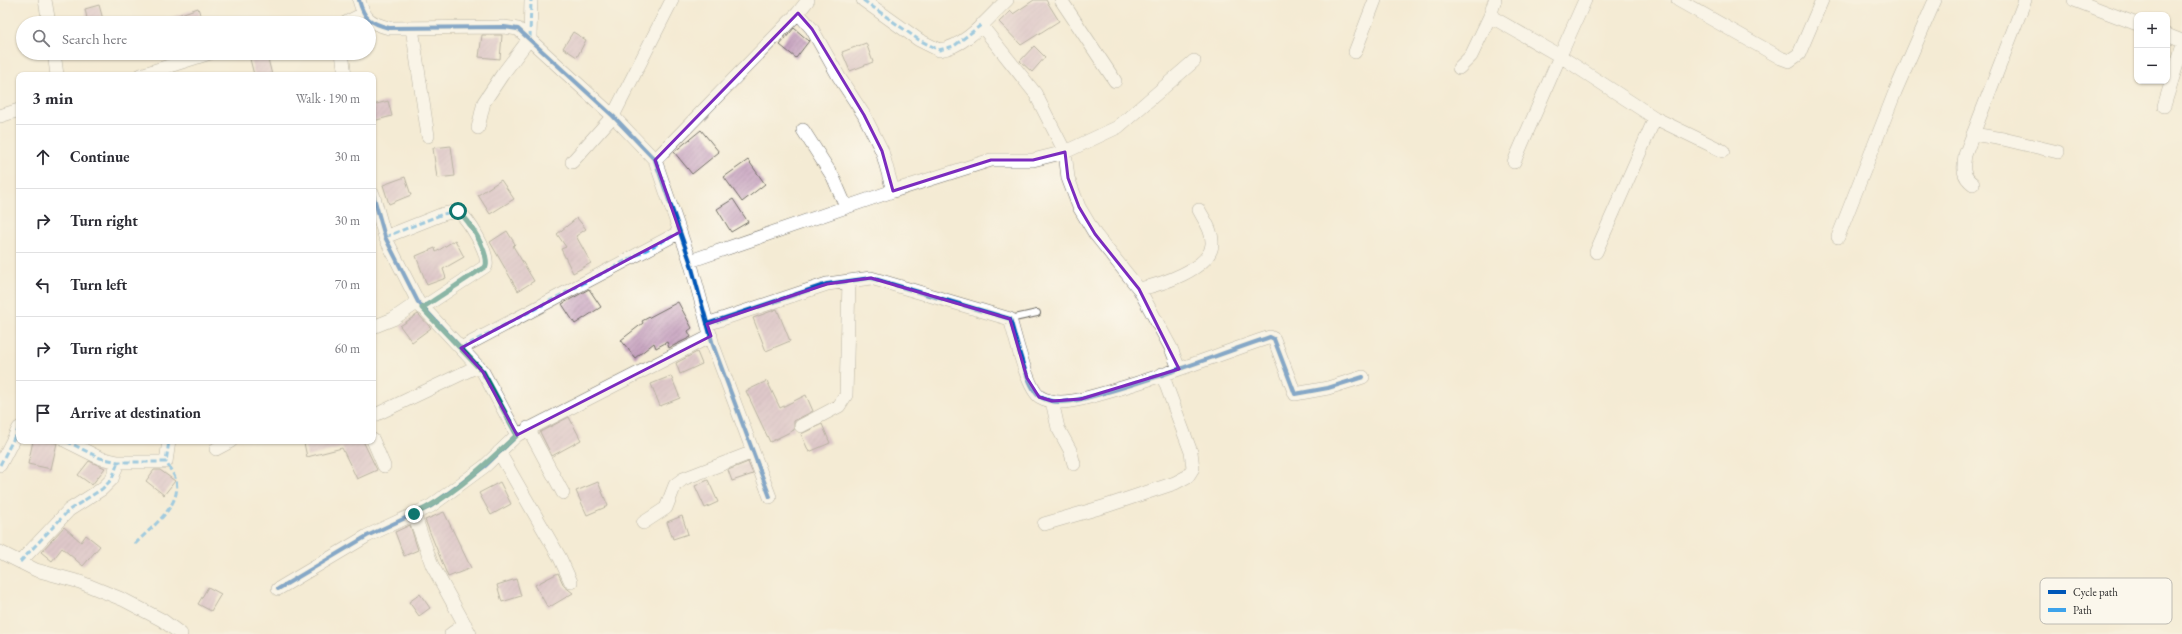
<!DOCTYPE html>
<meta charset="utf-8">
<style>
:root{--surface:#fff;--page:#f2f2f3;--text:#2b2b33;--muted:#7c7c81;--line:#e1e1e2}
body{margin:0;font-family:"EB Garamond",serif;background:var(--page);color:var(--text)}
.controls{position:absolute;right:12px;top:12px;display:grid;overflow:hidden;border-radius:8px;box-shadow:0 1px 3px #0004}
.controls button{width:36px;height:36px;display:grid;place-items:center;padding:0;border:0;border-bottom:1px solid var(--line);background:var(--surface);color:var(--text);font:20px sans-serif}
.stop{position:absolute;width:12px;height:12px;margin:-9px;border:3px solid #0f766e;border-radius:50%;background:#fff}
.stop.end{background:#0f766e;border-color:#fff;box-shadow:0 1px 4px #0008}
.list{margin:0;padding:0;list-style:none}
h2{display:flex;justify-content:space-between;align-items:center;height:52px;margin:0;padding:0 16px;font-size:17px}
h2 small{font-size:13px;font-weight:400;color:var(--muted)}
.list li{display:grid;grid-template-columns:26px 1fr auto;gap:12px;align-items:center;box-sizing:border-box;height:64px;padding:0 16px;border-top:1px solid var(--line)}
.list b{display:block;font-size:15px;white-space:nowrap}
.list em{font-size:13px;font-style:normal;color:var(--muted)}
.icon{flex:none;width:22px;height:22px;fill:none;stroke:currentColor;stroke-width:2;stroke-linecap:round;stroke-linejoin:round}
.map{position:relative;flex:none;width:2182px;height:634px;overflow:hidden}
.search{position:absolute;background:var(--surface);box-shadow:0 1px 3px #0004;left:16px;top:16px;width:360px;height:44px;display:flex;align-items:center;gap:10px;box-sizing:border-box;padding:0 14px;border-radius:22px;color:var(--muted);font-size:15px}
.panel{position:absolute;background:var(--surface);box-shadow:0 1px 3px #0004;left:16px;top:72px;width:360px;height:372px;border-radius:8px}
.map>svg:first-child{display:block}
.building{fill:url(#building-hatch)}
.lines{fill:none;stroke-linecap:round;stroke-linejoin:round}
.lane-casing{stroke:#716e66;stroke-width:8}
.street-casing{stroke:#716e66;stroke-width:14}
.lane{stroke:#fff;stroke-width:6}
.street{stroke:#fff;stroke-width:13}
.quiet{stroke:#3ea3eb;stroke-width:3;stroke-dasharray:6 3;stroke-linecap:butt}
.cycleway-casing{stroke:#fbf7ec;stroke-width:6}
.cycleway{stroke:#0057b8;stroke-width:4}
.route{stroke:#0f766e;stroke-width:5}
.marked{fill:none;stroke:#7b2cbf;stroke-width:3;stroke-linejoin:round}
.key{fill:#fbf7ec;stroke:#bdbab2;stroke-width:1}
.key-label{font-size:11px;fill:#2b2b2b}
</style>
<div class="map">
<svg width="2182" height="634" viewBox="0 0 2182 634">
<defs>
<pattern id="building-hatch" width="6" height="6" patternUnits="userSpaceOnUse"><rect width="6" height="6" fill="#c39cbd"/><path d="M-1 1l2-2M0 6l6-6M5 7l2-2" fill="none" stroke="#9f7f9a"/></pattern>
</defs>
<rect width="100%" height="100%" fill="#fbf7ec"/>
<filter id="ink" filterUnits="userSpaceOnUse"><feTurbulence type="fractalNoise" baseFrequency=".025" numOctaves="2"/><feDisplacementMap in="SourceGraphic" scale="8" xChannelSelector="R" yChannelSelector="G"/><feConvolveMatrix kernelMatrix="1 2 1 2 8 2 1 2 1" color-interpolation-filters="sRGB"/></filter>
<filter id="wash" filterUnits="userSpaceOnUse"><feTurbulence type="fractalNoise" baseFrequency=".012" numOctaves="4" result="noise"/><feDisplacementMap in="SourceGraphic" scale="16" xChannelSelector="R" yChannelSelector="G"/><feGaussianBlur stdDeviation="0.9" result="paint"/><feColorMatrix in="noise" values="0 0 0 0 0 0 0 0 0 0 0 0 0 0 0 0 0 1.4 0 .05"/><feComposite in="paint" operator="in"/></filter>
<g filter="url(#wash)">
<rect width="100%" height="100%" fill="#f4ebd4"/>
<g id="blocks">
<path class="building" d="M1034,0H1046L1059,21L1021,45L999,22L1011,11L1013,14Z
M99,5L104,23H88L85,9Z
M198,8L203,23H162L161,21Z
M794,28L809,41L796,58L780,45Z
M573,32L586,40L577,57L563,48Z
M482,35H502L500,59L479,57Z
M866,43L873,62L850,71L842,52Z
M1034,46L1045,57L1032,72L1020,61Z
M267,55L272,75H254L250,59Z
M388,101L392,116L373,121V105Z
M701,130L719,152L692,174L674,152Z
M451,146L455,176L437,178L433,148Z
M748,160L765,184L742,202L724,177Z
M405,177L411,195L389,204L383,185Z
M501,180L514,199L490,214L478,195Z
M733,199L748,222L731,232L717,209Z
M577,218L586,229L576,236L591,263L573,273L561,249L566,247L557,234Z
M507,231L515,244L513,246L534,281L518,291L490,242Z
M455,240L464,257L443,269L446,278L427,285L416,256L435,248L436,252Z
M589,289L601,307L575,324L562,304Z
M678,302L692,328L688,331L691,337L669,348L667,342L656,348L654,343L635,358L621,340L643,323L642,321Z
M777,309L790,341L766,351L753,318Z
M418,314L431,328L412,342L400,326Z
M697,352L702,364L680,374L676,363Z
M671,376L680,398L660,406L651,384Z
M767,381L780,408L806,395L813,411L794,421V430L770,442L746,391Z
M569,417L581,440L552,456L540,432Z
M822,424L830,443L809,452L801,434Z
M33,441L57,443L51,469L28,464Z
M313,441H363L377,470L357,479L342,448L307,457L304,443Z
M89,461L105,468L92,485L78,475Z
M748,462L753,474L732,481L728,470Z
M154,470H160L175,481L164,495L146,481Z
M708,480L718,502L705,508L695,486Z
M500,482L511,504L491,515L479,493Z
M598,482L608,506L587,515L576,491Z
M444,512L471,568L448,577L425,520Z
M682,516L688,534L673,539L667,522Z
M410,525L418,550L404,556L395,532Z
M64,527L81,542L86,535L100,546L83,566L62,548L52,561L41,552Z
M558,573L564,586L573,593L548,608L535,585Z
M516,579L521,596L502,602L497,585Z
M208,587L221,594L211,611L198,604Z
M420,594L430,608L419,616L409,602Z"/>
</g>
</g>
<g filter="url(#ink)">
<use href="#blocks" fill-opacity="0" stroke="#716e66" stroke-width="1"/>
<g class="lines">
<g class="lane-casing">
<path id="lane" d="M1010,319L1037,313"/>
</g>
<g class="street-casing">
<path id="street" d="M45,0L49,23
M359,0C364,19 370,23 389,28L504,27L518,29L613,116L655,160L690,261L713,345L770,497
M863,0L919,40L939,50C966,47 988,18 1007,0
M1061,0L1115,81
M1585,0L1560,56L1655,118L1723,151
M1678,0L1781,58L1789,61L1799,54L1822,0
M2074,0L2137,24
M798,13L812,29L839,77L864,115L882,151L893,191
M1490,16L1495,0
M345,23L363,14
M981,25L1035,93L1065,152L1068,178L1079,207L1095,234L1139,289L1171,348L1179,369
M412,28L428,136
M2167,35L2182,41
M1355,52L1375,0
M54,53L57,75
M342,53L345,75
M1459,68L1471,56L1490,16L1560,56L1514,162
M141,75L210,53
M2164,106L2182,48
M0,116L19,110
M478,128L484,102L502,75L530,38L531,0
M803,130L833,177L846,207
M1973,134L2003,139L2058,152
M655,160L798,13L808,0
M572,162L613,116L672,0
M1973,184C1962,176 1963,168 1965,155L2025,0
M385,237L443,214L458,211C469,220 489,252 486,266L422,308
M1838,237L1895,92L1935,0
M1596,252L1655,118
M690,261L893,191L991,160H1033L1065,152L1118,127L1194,61
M1139,289C1159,285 1211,269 1212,244C1213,232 1205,221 1199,210
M707,324L827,284L871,278L1010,319C1015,335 1027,389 1040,397C1052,404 1070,402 1082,399C1146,383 1208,358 1270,337L1274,339L1295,394L1328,388L1363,377
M373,327L393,319L418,302
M461,348L680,232
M1052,401L1058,428L1070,450L1074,464
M373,416L478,366
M801,426L839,406L846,395L849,281
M528,428L563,493
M517,435L711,336
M373,440L384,466
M66,441L100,458L118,462H166L169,441
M216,449L231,441
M499,452L560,558L571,582
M0,465L19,428
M414,514L432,565L470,634
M643,523L666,508L675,485L683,479L753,452
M1044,524L1106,506L1175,483L1188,476L1193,468L1191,452L1162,374
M0,552L36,570L80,582L124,600L162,620L181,634
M20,562L69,510L102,489L112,479L118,462
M278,589L367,536L431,506L485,466L517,435L483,372L418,302L385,237L373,194
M451,634L465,624"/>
</g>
<use href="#lane" class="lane"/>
<use href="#street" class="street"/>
<path class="quiet" d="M863,0L919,40L939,50L954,46L981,25
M530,38L531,0
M385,237L443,214L458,211C469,220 489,252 486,266L422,308
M461,348L680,232
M66,441L100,458L118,462H166L169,441
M0,465L19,428
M135,544C150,528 182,506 176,481C175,475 169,468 166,462
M20,562L69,510L102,489L112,479L118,462"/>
<g class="cycleway-casing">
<path id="cycleway" d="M359,0C364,19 370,23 389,28L504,27L518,29L613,116L655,160L690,261L713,345L770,497
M707,324L827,284L871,278L1010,319C1015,335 1027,389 1040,397C1052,404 1070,402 1082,399C1146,383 1208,358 1270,337L1274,339L1295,394L1328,388L1363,377
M278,589L367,536L431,506L485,466L517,435L483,372L418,302L385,237L373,194"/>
</g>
<use href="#cycleway" class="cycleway"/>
</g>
</g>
<g class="lines" filter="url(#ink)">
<path class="route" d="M414,514C454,496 485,464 517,435L483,372L422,308L486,266C489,252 469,220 458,211"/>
</g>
<path d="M0 0H2182V634H0ZM798,13L812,29L864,115L882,151L893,191L991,160H1033L1065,152L1068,178L1079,207L1095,234L1139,289L1179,369L1081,399L1052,401L1039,397L1027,378L1010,319L871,278L827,284L707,324L711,336L517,435L483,372L461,348L680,232L655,160Z" fill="#f4ebd4" fill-opacity=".55" fill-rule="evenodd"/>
<path class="marked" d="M798,13L812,29L864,115L882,151L893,191L991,160H1033L1065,152L1068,178L1079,207L1095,234L1139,289L1179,369L1081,399L1052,401L1039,397L1027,378L1010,319L871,278L827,284L707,324L711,336L517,435L483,372L461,348L680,232L655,160Z"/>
<rect x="2040" y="578" width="132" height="46" rx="6" class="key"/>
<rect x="2048" y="590" width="18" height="4" fill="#0057b8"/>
<rect x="2048" y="608" width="18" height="4" fill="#3ea3eb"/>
<g class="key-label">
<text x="2073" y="596">Cycle path</text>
<text x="2073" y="614">Path</text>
</g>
</svg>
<div class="controls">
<button>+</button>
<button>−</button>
</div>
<div class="stop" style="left:458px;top:211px"></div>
<div class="stop end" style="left:414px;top:514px"></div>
<div class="search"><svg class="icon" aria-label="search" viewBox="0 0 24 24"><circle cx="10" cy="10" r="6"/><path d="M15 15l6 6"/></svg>Search here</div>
<section class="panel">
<h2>3 min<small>Walk · 190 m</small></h2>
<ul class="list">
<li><svg class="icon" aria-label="ahead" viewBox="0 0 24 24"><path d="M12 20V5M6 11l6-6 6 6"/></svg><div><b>Continue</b></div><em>30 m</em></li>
<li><svg class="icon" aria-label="right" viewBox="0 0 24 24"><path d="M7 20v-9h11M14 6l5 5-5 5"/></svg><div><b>Turn right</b></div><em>30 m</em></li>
<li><svg class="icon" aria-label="left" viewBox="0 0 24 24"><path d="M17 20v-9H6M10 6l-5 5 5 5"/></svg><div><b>Turn left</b></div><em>70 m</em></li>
<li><svg class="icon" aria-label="right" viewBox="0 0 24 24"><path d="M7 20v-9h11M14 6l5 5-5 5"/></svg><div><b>Turn right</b></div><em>60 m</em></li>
<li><svg class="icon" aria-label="arrive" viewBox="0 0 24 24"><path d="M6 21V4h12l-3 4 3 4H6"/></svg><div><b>Arrive at destination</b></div></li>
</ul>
</section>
</div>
